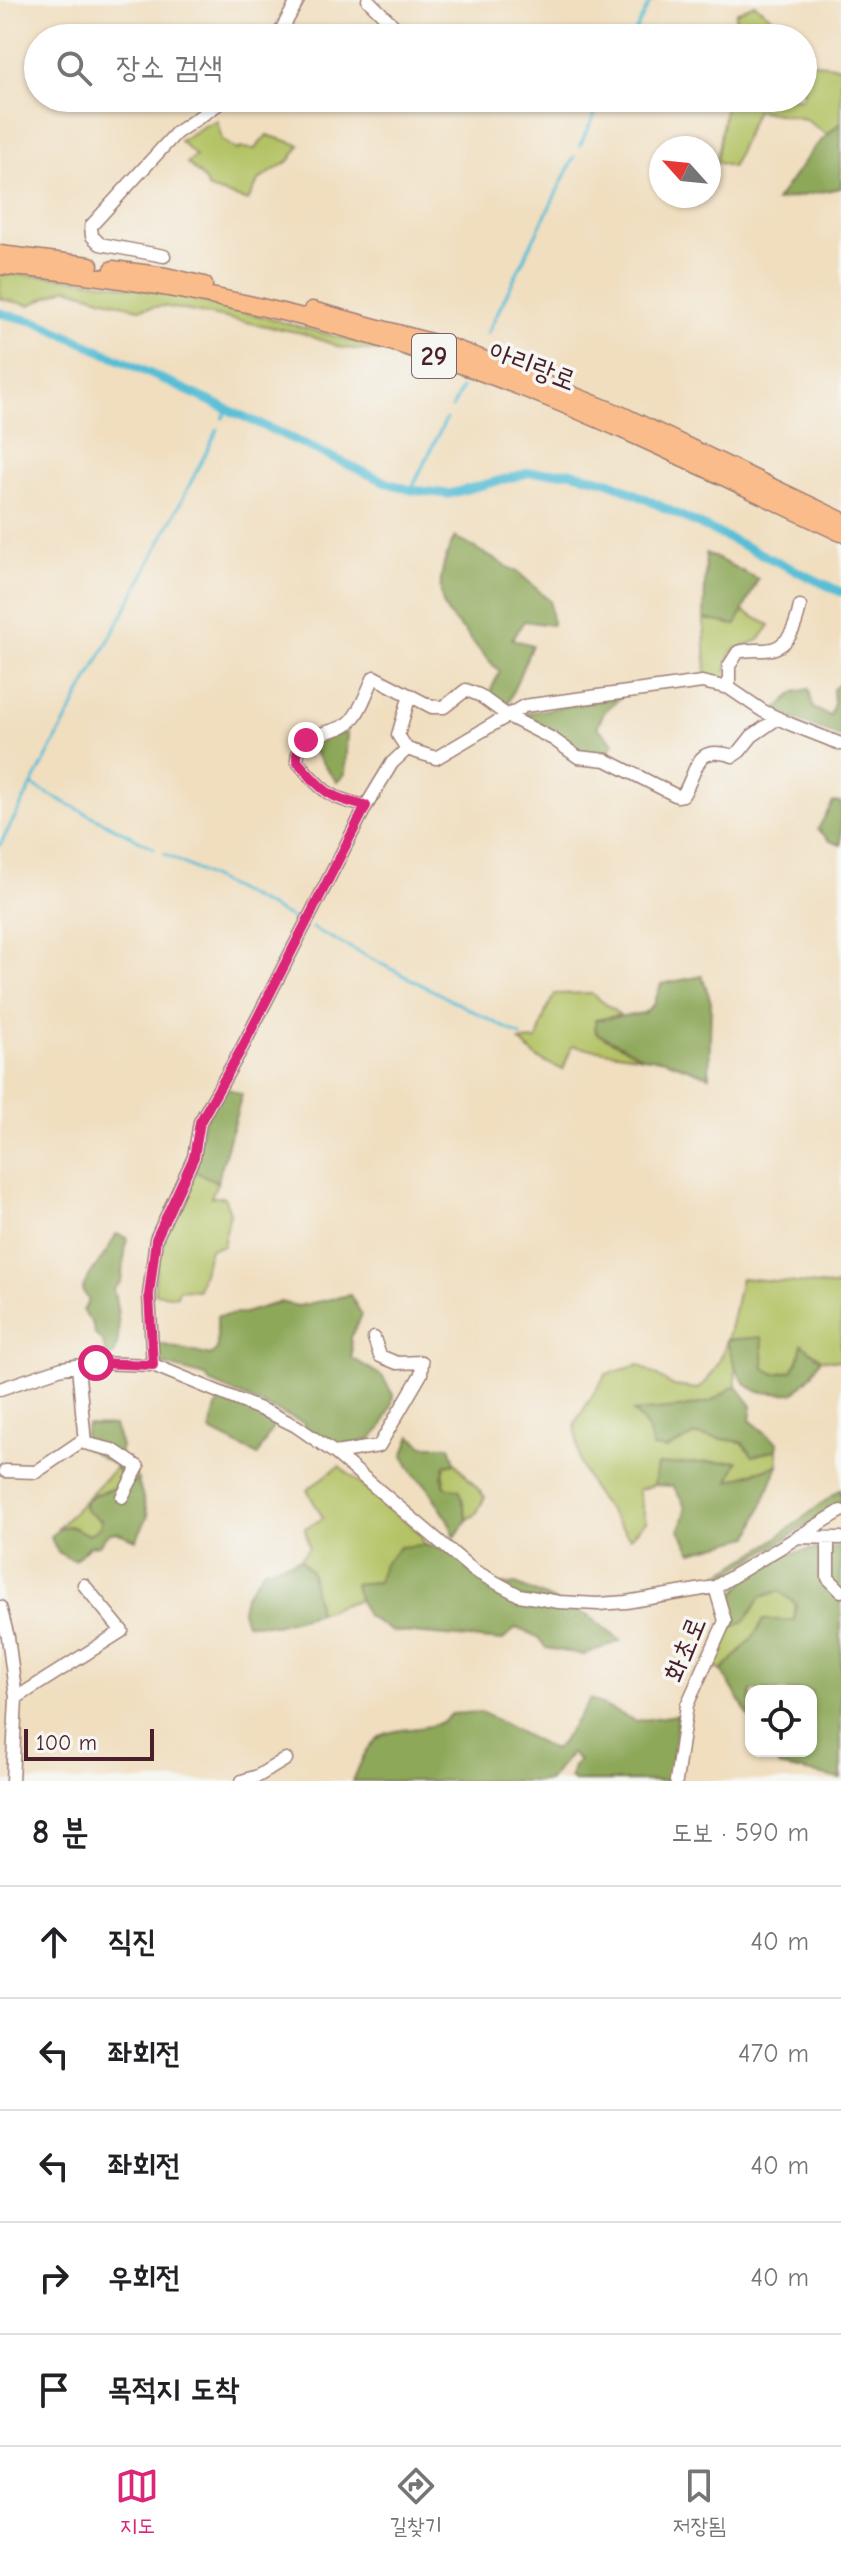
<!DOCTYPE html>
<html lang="ko">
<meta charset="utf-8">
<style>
:root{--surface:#fff;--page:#f6f6f6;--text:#202124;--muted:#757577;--line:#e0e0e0;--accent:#db2777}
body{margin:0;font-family:"Comic Neue","Poor Story",sans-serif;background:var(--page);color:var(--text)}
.controls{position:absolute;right:24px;bottom:24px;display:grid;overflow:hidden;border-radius:16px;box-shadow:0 2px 6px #0004}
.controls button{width:72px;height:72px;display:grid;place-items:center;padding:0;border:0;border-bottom:2px solid var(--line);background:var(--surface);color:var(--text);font:40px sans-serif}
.compass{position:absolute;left:649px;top:136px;width:72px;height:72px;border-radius:50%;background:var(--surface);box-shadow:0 2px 6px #0004;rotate:297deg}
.scale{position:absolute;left:24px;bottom:20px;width:130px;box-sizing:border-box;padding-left:8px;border:4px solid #4a1f2b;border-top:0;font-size:22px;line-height:28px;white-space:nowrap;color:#4a1f2b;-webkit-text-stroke:6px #f6f6f2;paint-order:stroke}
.stop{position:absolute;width:24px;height:24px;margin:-18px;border:6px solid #db2777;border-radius:50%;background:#fff}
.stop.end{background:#db2777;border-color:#fff;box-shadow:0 2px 8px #0008}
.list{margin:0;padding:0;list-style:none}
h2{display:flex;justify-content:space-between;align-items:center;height:104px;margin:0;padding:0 32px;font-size:34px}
h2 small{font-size:26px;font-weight:400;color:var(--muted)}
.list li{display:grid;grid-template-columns:52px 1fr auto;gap:24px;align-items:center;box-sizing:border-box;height:112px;padding:0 32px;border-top:2px solid var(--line)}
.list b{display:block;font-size:30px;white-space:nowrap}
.list em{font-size:26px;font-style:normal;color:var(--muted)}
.icon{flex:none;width:44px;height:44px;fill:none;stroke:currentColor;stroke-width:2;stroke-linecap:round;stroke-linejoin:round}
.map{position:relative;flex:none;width:841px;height:1781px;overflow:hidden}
.search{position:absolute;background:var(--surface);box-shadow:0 2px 6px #0004;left:24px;right:24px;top:24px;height:88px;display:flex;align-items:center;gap:20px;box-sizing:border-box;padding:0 28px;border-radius:44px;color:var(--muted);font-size:30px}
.sheet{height:664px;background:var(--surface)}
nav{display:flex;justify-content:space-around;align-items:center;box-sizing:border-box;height:112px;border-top:2px solid var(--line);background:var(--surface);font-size:22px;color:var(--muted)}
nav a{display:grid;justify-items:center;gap:4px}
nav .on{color:var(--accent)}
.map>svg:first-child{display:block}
.green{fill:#b3c264;stroke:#7e7048;stroke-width:2}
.forest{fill:#8ea85a;stroke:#6c6442;stroke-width:2}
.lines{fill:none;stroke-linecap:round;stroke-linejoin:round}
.stream{stroke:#58bed6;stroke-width:3}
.canal{stroke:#58bed6;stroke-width:9}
.minor-casing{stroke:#9d7e75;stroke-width:15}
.major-casing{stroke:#9d7e75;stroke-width:19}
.minor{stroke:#fff;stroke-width:12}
.major{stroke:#fabc8b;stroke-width:16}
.route{stroke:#db2777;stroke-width:10}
.labels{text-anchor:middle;stroke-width:7;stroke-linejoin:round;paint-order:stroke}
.shield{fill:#f6f6f2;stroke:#7e6067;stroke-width:2}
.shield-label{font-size:26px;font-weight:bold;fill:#4a1f2b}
.street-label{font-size:28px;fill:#4a1f2b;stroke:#f6f6f2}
</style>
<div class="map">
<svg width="841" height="1781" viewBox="0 0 841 1781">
<rect width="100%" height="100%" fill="#f6f6f2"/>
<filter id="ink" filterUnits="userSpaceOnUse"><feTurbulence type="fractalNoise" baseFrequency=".0125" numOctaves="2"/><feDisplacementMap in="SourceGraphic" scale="16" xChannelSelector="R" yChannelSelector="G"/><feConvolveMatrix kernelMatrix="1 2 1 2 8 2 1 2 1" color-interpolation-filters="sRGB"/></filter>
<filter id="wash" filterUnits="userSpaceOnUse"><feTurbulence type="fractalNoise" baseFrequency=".006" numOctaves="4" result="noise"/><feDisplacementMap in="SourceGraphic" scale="32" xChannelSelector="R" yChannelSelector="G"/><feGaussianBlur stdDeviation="1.8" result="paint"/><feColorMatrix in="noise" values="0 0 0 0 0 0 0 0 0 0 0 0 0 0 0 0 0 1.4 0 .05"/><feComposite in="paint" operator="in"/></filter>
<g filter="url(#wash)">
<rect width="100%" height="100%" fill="#f0debf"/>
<path class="green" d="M754,4L787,28L785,38H734L736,13Z
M803,61L841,67V122L827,135L805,119L756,110L732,167L716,162L727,98H803Z
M217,121L222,140L237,150L241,148L255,149L267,135L300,145L290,160L259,180L248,201L209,189L202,177L187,163L196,156L180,141L206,125Z
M0,274C134,276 263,317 391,352L342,348L302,333L163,306L139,309L67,288L30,305L0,299Z
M742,611L770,625L759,640L732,651L723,681L706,677L704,619L735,625Z
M591,993L620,1015L595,1020L596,1033L643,1057L572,1046L563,1070L537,1058L520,1041L537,1040L546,1011L555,994Z
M193,1171L212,1179L217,1183L211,1197H224L230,1212L223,1246L210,1249L198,1290L179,1289L177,1296L154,1293L159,1244Z
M741,1278L841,1287V1361L821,1359L802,1345L798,1361L792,1371L775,1374L764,1369L762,1338L727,1340L735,1365L736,1385L710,1402L679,1408L634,1412L666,1449L695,1435L742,1442L753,1456L777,1449L778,1465L728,1481L737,1461L657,1465L654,1485L638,1490L646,1521L630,1538L594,1492L580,1464L575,1423L606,1374L639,1365L674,1386L699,1389C729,1362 732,1316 741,1278Z
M455,1463L485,1497L476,1514L467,1520C463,1492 437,1496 445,1465Z
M117,1466L128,1478L130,1468L138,1480L94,1495L84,1503L85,1510L101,1520V1527L88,1535L70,1526L58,1528Z
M339,1466L419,1532L425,1545L400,1548L384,1564L378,1582L355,1584L360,1599L318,1613L311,1572L300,1559L309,1547L305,1528L323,1518L307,1490Z
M780,1591L796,1604L794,1621L764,1620L750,1641L722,1671L712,1666L732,1627L745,1620L761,1597Z"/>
<path class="forest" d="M841,122V188L776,201L814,148Z
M455,537L519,573L550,601L552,625L524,621L512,639L532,645L506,708L488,696L500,671C486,660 477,647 466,633C461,627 454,622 449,615C433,594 443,558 455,537Z
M706,553L758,579L736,625L704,619Z
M841,683V737L794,719L776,709L795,692L809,689L813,708L830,716L834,703L833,689Z
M621,697L604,712L597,727L614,743L608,753L579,752L570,744L521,714Z
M347,733L345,774L337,782L314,752L313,743L331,735Z
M833,802L841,803V845L830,841L818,829Z
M702,976L711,1002L709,1076L665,1060L643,1057L596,1033L595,1020L644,1013L654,1004L661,984Z
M223,1087L242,1094L217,1183L212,1179L193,1171L203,1124Z
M116,1234L127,1238L121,1282L113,1289C118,1308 122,1336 114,1355L106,1357L103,1341L95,1335L92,1323L83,1311L89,1300L82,1290C90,1269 108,1255 116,1234Z
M350,1295L362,1315L351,1337L352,1358L382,1376L393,1395L391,1407L381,1429L370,1440L337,1448L302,1433L304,1423L210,1382L206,1376L156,1363V1343L211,1356L217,1350V1316L241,1314L280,1302L298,1306Z
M762,1337L764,1368L775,1374L792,1371L798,1361L802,1344L821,1359L811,1376L794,1393C742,1395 742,1386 726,1340Z
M736,1385L752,1406L750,1420L778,1443L777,1449L753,1456L742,1442L696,1435L666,1449L652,1447C650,1430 646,1423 633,1412L679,1408L710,1402Z
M224,1398L276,1421L258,1455L210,1431L216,1407Z
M87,1425L114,1426L121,1446L118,1458L130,1468L128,1479L120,1476L116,1466L81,1445Z
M411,1436L424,1446H450L455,1463L445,1465L442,1477L445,1487L460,1490L467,1520L455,1537L448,1520L426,1485L414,1475L403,1456Z
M738,1461L729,1481L778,1465L750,1537L692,1552L679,1530C690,1509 685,1504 673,1486L654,1485L657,1465Z
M138,1480L148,1516L136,1540L116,1532L107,1534L99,1545L89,1546L75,1560C60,1556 55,1551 51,1537C65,1520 72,1526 88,1535L100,1527L101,1520L85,1510L84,1503L94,1495Z
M841,1489V1505L720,1579L719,1574L766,1546Z
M425,1545L462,1553L492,1587L516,1584L589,1616L621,1641L584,1655L546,1648L538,1637L516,1628L502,1641L390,1631L365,1614L354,1584L378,1582L384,1564L400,1547Z
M841,1547V1779L779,1766L770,1751H811V1691H751V1720L722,1671L750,1641L764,1620H794L796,1604L779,1591L761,1597L745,1621L732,1627L727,1606C753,1559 789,1549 841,1547Z
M300,1559L311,1572L318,1613L275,1625L246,1623L242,1611L245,1596L264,1569Z
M590,1699L635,1721L678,1715L670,1781H574L570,1778L573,1766L579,1760L571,1753L548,1781H353C360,1765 367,1742 385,1734C406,1725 435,1733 451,1714L481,1712L553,1750L561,1743Z"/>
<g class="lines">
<path class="stream" d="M632,38L651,0
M580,145L603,98
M487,334L574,157
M452,408L462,388
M223,418L228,409
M411,490L446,419
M33,786L154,848
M0,845L144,574L218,429
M165,854L299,922
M312,928L521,1036"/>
<path class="canal" d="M0,313L40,323L388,483L411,490L449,494L528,473L570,472L610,482L841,592"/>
</g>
</g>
<g filter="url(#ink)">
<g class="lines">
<g class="minor-casing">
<path id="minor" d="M368,0L406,38
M277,38L298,0
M164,256L100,244L92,236L91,226L176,133L227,98
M729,688V666L738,652C748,649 755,650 765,650C789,649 796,626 800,606
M407,749L398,735L410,695
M366,806C327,798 322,790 297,761C298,728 333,737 350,722C361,711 367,691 374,677L432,707H444L466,690L479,695L508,716L553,739L578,757L606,760L677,796L683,795C699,768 694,744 733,756L740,751L752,736L778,718
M153,1365L149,1295L156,1239L194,1157L200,1122L242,1048L366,806L392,763L407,749L436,758L524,706L702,682L729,688L763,711L790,724L841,744
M78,1366L85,1443
M0,1389L62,1368L96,1363L153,1365L272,1414L296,1426L335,1453L473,1570L519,1595L559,1602L598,1604L626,1602L715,1587L841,1511
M335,1453L379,1446L421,1374L422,1362L397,1363L380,1356L374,1338
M5,1471L36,1472L80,1442L113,1450L138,1467L122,1497
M797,1537L841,1538
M828,1539V1578L841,1591
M0,1607L8,1637L16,1698L12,1781
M16,1698L122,1631L84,1585
M242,1781L258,1776L286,1759
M676,1781L687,1705L725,1621L715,1587"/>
</g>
<g class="major-casing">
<path id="major" d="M0,254L90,265
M0,266C164,279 340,319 494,377C613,421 726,479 841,533
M113,269L166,276L204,285
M312,310L453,348L483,359L620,414L841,520"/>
</g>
<use href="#minor" class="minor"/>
<use href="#major" class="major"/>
</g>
</g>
<g class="lines" filter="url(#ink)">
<path class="route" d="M96,1363L153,1365L149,1295L156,1239L194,1157L200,1122L242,1048L366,806C327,798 322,790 297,761V754L306,740"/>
</g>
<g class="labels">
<rect class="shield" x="412" y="334" width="44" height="44" rx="6"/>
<g class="shield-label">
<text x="434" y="365">29</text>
</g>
<g class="street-label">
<text transform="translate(533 365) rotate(21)" y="10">아리랑로</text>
<text transform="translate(684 1649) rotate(-68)" y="10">화초로</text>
</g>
</g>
</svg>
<div class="controls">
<button><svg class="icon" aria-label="locate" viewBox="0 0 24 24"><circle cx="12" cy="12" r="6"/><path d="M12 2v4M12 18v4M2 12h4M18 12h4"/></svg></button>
</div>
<svg class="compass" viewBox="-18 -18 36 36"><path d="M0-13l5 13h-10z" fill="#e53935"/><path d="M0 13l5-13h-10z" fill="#757577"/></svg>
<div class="scale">100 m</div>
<div class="stop" style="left:96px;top:1363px"></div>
<div class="stop end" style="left:306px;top:740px"></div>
<div class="search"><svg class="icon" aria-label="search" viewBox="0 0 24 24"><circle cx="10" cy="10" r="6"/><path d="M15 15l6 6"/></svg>장소 검색</div>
</div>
<section class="sheet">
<h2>8 분<small>도보 · 590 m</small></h2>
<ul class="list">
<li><svg class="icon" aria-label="ahead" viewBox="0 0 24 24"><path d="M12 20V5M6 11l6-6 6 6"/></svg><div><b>직진</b></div><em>40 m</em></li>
<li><svg class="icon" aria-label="left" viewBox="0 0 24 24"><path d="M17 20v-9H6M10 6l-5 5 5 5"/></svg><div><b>좌회전</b></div><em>470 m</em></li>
<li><svg class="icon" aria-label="left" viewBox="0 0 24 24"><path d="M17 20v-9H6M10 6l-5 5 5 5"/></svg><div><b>좌회전</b></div><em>40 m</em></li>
<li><svg class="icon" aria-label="right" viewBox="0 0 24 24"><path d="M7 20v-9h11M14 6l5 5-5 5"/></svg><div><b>우회전</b></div><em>40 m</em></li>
<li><svg class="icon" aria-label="arrive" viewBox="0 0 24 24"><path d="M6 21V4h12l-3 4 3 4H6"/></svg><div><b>목적지 도착</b></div></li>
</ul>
</section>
<nav>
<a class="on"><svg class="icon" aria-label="map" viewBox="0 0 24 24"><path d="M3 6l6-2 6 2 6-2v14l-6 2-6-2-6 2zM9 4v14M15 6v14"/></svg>지도</a>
<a><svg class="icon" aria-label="directions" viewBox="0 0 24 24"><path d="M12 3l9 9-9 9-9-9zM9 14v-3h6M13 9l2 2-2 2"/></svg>길찾기</a>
<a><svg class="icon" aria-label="saved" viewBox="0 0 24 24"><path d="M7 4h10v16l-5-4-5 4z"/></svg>저장됨</a>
</nav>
